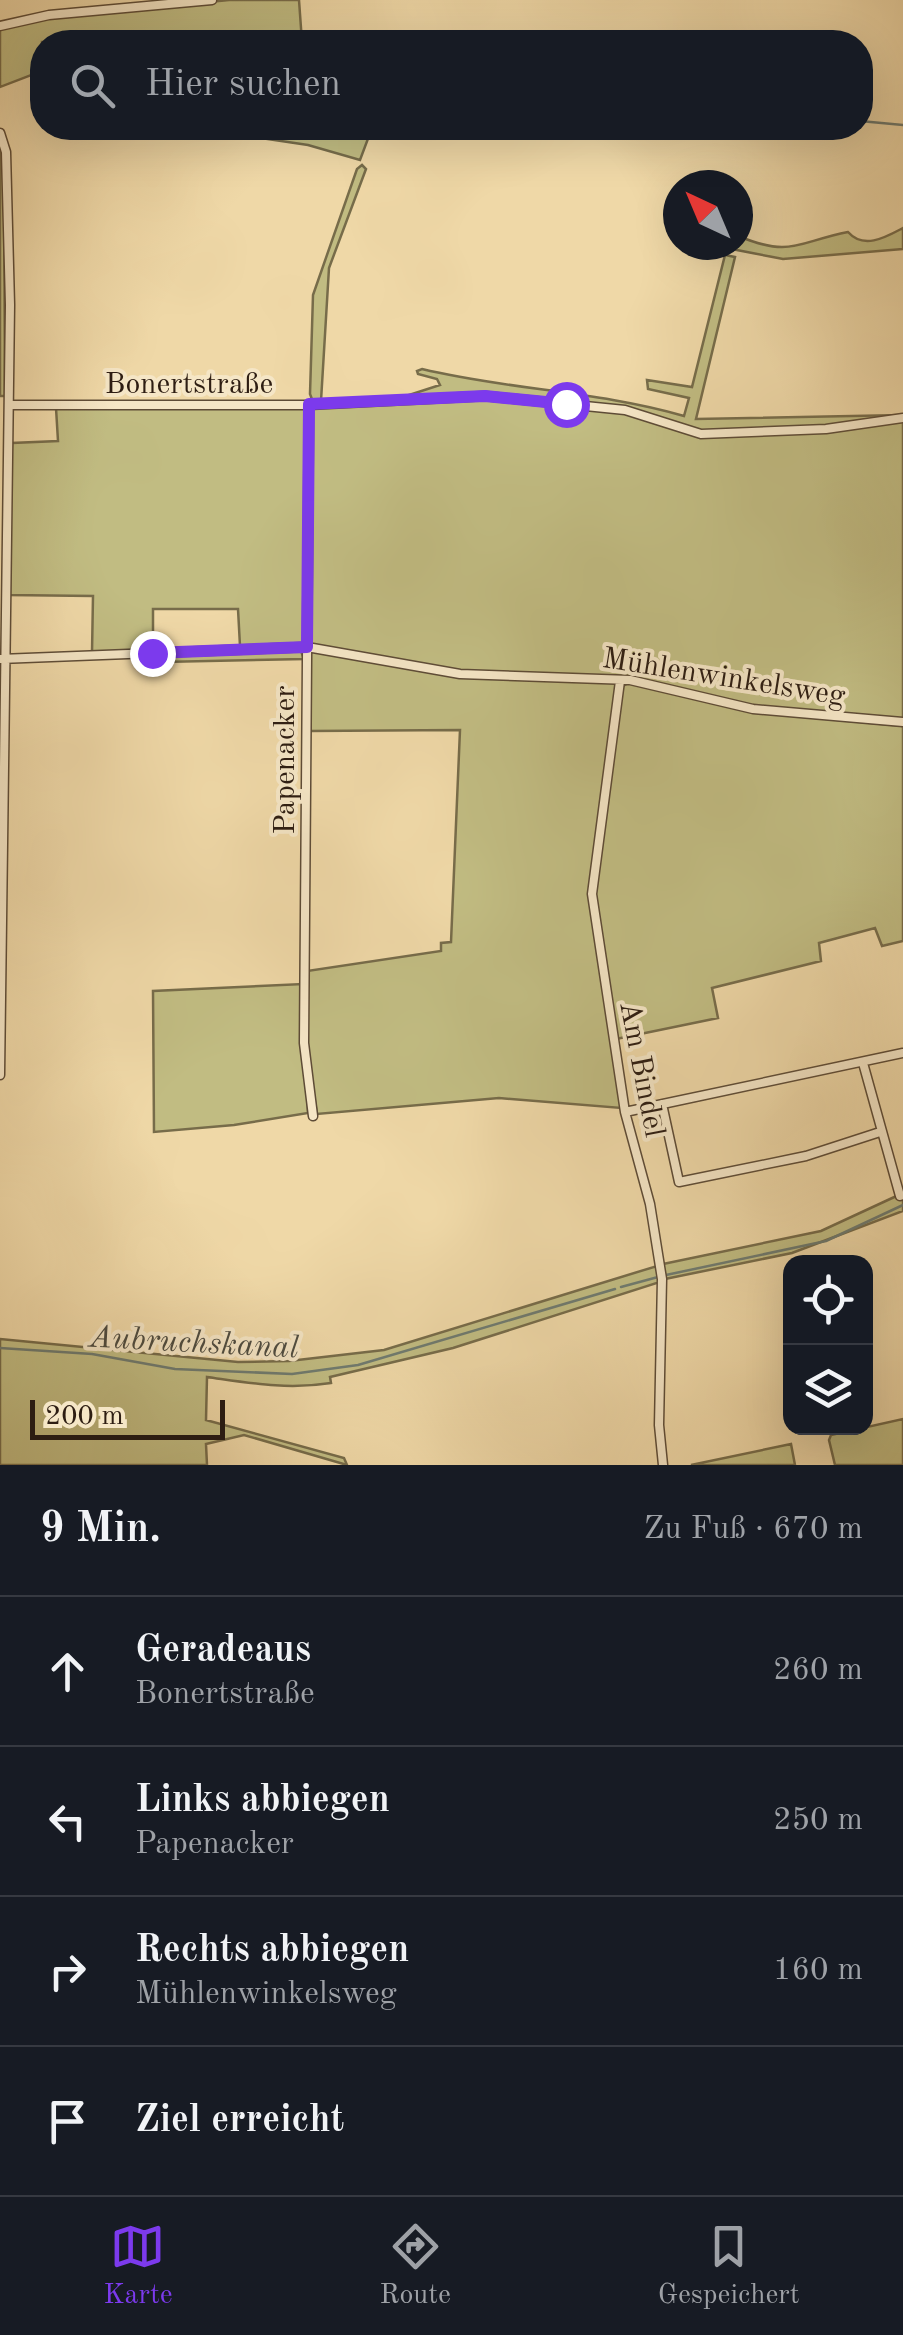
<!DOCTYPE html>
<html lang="de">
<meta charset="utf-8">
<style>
:root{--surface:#171b24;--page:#20242c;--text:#f1f3f6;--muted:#9ea1a6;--line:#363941;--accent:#7c3aed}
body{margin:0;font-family:"Old Standard TT",serif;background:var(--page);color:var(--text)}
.controls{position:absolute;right:30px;bottom:30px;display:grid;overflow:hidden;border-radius:20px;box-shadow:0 10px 40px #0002}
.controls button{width:90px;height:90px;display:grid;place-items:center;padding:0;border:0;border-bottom:2px solid var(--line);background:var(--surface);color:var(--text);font:50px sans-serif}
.compass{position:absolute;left:663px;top:170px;width:90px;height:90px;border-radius:50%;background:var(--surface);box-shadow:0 10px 40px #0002;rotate:316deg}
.scale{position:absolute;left:30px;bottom:25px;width:195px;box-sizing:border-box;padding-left:10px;border:5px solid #2d1d12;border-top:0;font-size:28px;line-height:35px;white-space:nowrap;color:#2d1d12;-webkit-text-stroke:8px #f5e6c6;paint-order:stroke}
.stop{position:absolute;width:30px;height:30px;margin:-22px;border:8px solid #7c3aed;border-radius:50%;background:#fff}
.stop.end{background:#7c3aed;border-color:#fff;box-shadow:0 2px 10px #0008}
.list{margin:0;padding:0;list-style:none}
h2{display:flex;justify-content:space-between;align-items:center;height:130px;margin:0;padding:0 40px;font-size:42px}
h2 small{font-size:32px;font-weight:400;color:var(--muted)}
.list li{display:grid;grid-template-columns:65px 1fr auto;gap:30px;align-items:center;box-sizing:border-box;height:150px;padding:0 40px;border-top:2px solid var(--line)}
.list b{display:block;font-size:38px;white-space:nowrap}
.list p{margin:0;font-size:32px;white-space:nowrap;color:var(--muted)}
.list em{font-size:32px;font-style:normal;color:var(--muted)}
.icon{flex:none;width:55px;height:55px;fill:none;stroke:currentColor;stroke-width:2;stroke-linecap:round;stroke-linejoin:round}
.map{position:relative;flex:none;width:903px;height:1465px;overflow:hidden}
.search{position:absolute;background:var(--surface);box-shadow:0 10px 40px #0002;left:30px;right:30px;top:30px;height:110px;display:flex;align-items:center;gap:25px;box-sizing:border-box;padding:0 35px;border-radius:40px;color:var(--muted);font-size:38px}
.sheet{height:730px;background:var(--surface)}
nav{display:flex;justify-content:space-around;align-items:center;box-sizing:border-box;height:140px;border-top:2px solid var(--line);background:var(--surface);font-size:28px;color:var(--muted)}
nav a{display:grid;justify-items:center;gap:5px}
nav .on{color:var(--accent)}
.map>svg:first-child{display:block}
.green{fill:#c1bc82;stroke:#776c4a;stroke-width:2.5}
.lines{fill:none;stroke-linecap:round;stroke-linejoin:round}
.stream{stroke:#6f7b70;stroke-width:2.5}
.minor-casing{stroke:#5e4c37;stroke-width:11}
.minor{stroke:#f5e6c6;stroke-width:8}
.route{stroke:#7c3aed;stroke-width:12}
.labels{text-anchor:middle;stroke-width:8;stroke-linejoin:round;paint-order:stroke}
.street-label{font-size:30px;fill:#2d1d12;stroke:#f5e6c6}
.water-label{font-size:32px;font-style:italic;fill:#4e4c41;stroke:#f5e6c6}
</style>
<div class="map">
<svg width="903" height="1465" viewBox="0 0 903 1465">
<rect width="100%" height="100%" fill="#efd8a7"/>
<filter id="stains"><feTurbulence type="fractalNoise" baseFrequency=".002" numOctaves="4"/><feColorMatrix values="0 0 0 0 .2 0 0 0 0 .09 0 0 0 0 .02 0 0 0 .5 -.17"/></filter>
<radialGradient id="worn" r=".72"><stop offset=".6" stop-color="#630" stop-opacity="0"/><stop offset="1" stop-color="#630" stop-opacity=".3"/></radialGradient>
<path class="green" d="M229,0H299L302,42H42V71L0,87V29L50,18Z
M193,128H372L360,160L308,145Z
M0,141L4,151L5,396H0Z
M362,165L366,169L329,268L321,401L313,402L310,394L313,295L357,169Z
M903,228V249L783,259L711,245H738V236C792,258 797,242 848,232C864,250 886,237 903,228Z
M725,255L735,257L696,419L903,415V719L755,706L618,676L589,894L621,1108L499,1098L317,1114L306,1046L307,971L441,951V943L451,942L460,730L310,731L309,423L303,643L240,646L238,609H153V650L92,653L93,596L8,595L12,443L58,441L56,408L301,407L309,412L314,407L448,395L406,396L440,385L437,379L418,374L417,371L422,369C509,390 598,391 684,416L689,398L648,389L647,380L692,387Z
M301,651L304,659L162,662V655Z
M628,683L762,713L903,726V941L882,946L875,928L819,943L821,961L712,988L718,1018L616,1039L595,893L620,688Z
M303,984L308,1113L234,1125L154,1132L153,991Z
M903,1193V1211L792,1253L665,1279L663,1264L821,1231Z
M657,1266L660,1282L453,1348L330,1377L331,1383C287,1390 250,1383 207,1377L206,1420L344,1458L347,1465L244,1435L206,1444L207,1465H0V1339L238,1362L289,1361L384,1350Z
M903,1419V1465H835L829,1440L831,1435Z
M791,1444L795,1465H691Z"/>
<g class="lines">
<path class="stream" d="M860,121L903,125
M666,1275L826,1241L903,1205
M621,1287L658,1277
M0,1348L92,1354L175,1369L292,1374L358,1365L615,1289"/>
<g class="minor-casing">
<path id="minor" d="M0,26L49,15L212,0
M0,133L6,152L10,305L0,1075
M9,405H309L485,396L625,410L701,434L826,429L903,418
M309,405L304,1043L313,1116
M0,659L307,647L460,674L630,680L753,709L903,722
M620,681L592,894L625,1112L650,1204L662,1279L659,1425L663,1465
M863,1063L900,1196
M662,1104L679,1182L806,1156L880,1132
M625,1112L903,1053"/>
</g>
<use href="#minor" class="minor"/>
</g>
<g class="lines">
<path class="route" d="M152,653L307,647L309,404L485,396L566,404"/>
</g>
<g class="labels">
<g class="street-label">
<text x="189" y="393">Bonertstraße</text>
<text transform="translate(724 676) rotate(9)" y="10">Mühlenwinkelsweg</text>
<text transform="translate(284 760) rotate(-90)" y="10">Papenacker</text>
<text transform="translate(643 1069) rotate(79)" y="10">Am Bindel</text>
</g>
<g class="water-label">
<text transform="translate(194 1341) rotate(3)" y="11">Aubruchskanal</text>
</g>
</g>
<rect width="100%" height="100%" filter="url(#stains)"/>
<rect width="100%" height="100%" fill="url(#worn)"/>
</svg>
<div class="controls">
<button><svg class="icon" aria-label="locate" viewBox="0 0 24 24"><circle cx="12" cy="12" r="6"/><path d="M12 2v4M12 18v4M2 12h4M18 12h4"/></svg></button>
<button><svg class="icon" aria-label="layers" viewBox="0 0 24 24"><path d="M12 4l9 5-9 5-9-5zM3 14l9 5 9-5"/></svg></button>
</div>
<svg class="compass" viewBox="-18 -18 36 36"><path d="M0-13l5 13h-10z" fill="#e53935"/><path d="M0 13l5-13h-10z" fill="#9ea1a6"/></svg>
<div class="scale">200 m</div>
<div class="stop" style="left:566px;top:404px"></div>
<div class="stop end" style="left:152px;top:653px"></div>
<div class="search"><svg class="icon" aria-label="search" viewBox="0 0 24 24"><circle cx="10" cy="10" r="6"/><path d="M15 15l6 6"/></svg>Hier suchen</div>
</div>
<section class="sheet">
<h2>9 Min.<small>Zu Fuß · 670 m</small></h2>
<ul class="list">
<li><svg class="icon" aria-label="ahead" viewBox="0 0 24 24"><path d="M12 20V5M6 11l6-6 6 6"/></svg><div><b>Geradeaus</b><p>Bonertstraße</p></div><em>260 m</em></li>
<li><svg class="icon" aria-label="left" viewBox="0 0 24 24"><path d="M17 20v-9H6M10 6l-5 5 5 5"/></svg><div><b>Links abbiegen</b><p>Papenacker</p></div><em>250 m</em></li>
<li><svg class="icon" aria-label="right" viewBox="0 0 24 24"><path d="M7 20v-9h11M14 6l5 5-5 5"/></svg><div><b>Rechts abbiegen</b><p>Mühlenwinkelsweg</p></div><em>160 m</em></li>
<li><svg class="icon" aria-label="arrive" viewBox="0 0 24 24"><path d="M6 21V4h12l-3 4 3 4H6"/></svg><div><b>Ziel erreicht</b></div></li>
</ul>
</section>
<nav>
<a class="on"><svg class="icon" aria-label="map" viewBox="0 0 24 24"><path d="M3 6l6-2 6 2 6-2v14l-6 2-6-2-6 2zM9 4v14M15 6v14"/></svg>Karte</a>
<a><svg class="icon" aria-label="directions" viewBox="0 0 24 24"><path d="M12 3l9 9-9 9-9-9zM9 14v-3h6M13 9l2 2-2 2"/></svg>Route</a>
<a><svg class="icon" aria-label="saved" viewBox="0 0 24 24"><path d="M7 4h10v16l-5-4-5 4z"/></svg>Gespeichert</a>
</nav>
